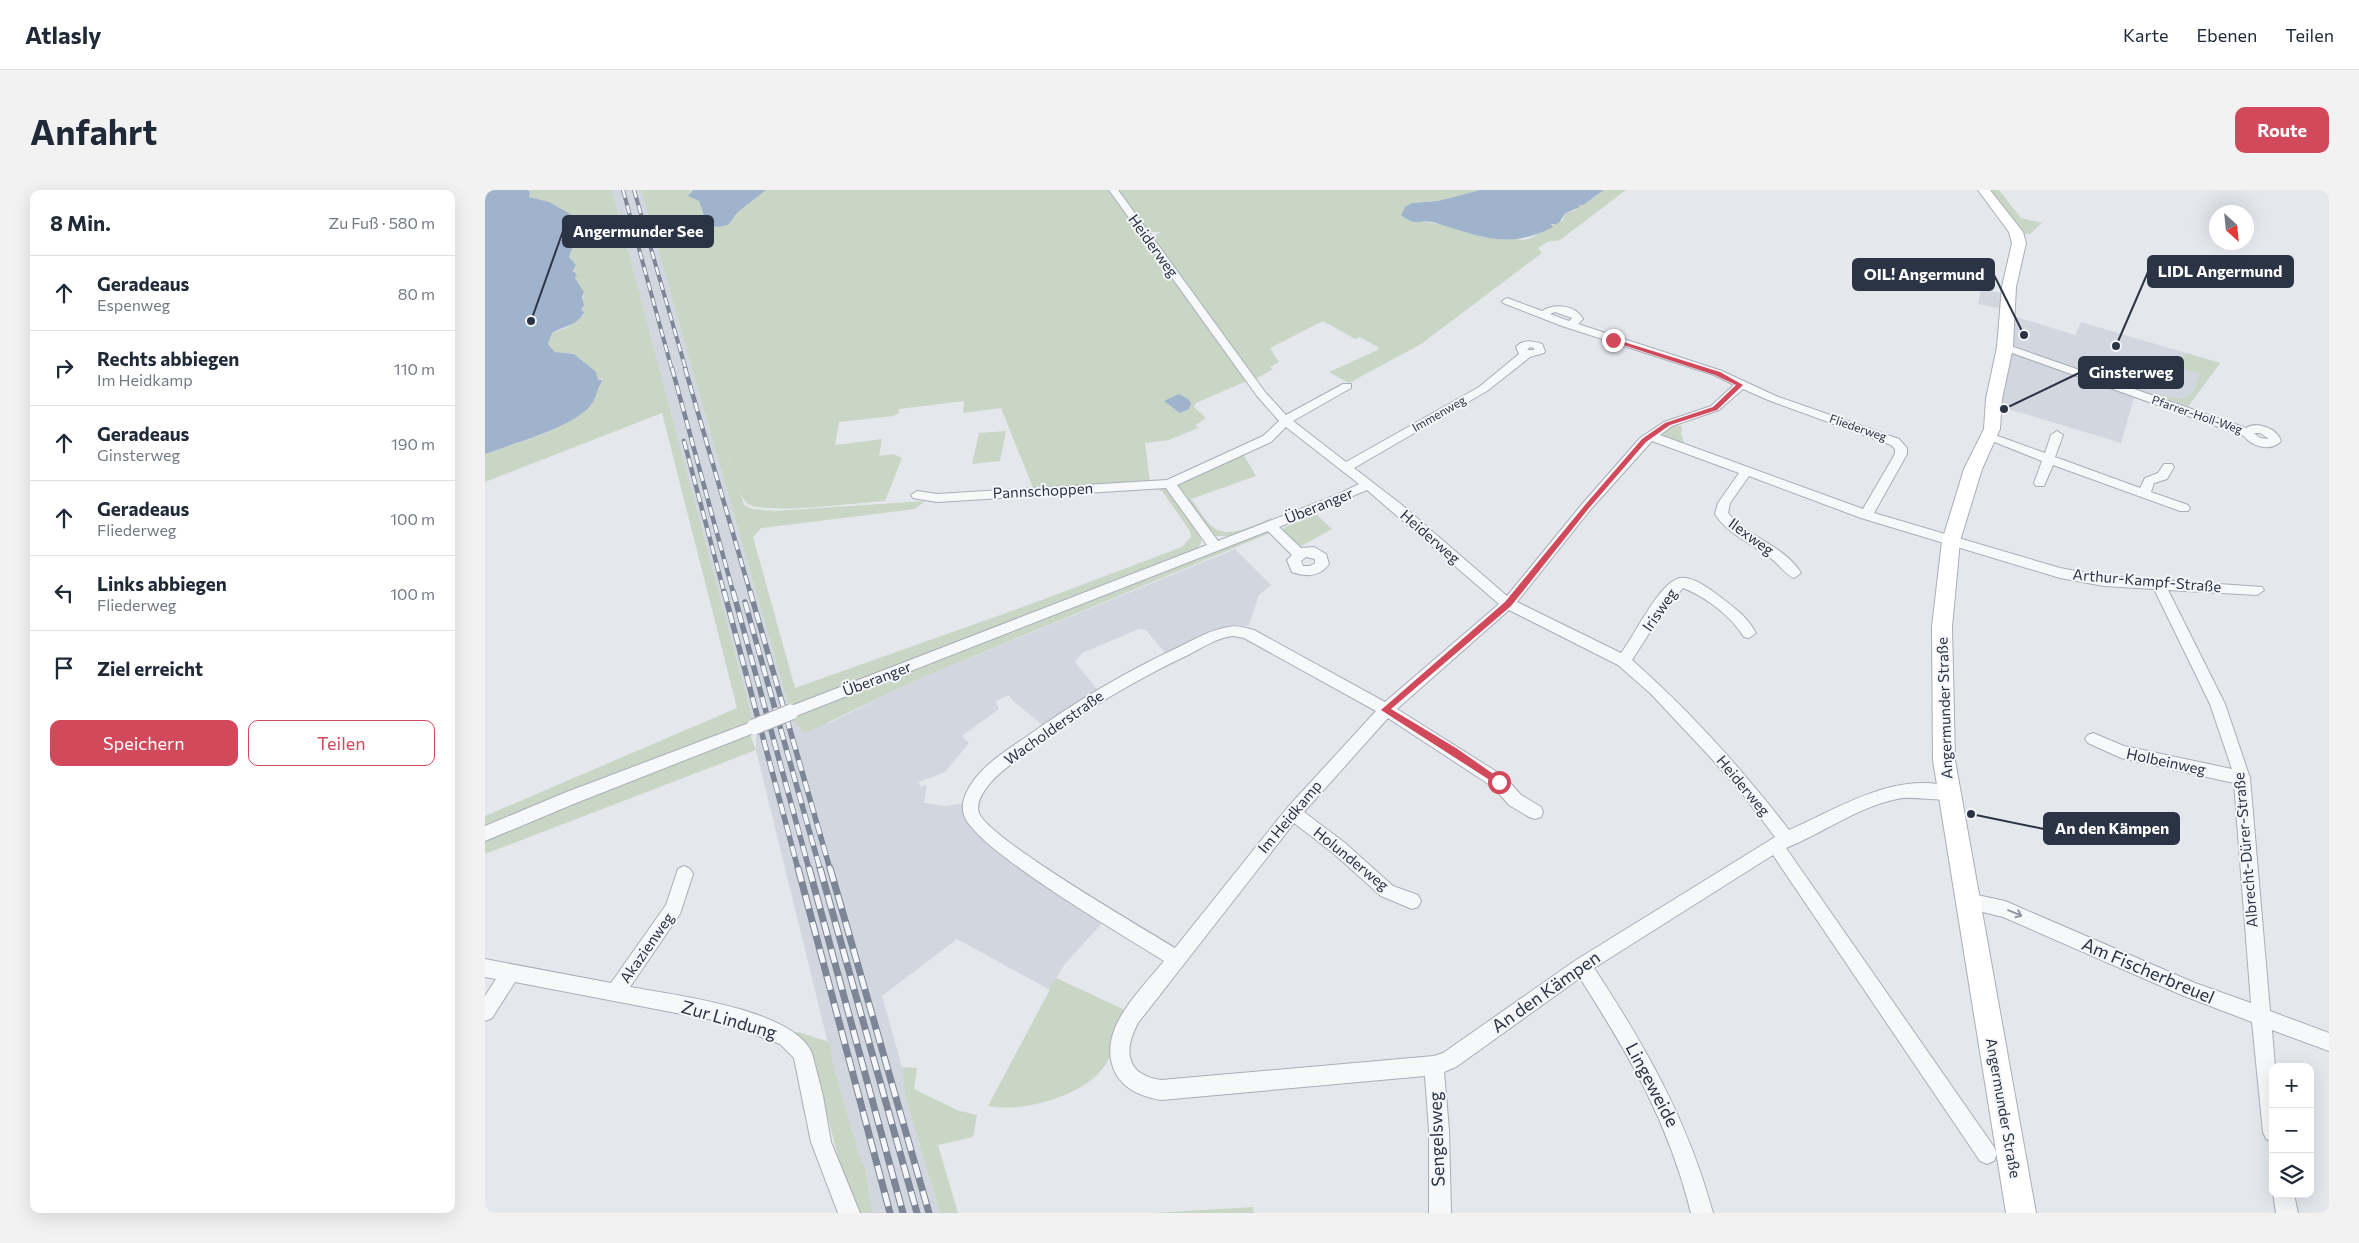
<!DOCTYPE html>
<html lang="de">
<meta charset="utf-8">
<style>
:root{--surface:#fff;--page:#f2f2f3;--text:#1f2937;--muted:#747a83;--line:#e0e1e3;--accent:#d1495b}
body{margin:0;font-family:Commissioner,sans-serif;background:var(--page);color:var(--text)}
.controls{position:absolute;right:15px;bottom:15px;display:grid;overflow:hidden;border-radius:10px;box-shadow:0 5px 20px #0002}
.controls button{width:45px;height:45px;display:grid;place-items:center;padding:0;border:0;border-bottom:1px solid var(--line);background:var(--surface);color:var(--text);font:25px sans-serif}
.compass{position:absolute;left:1724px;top:15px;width:45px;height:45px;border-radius:50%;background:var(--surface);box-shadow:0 5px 20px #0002;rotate:153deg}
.stop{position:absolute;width:15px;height:15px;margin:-11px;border:4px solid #d1495b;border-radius:50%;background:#fff}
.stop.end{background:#d1495b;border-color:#fff;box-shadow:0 1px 5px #0008}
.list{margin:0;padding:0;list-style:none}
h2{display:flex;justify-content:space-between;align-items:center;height:65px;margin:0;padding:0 20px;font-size:21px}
h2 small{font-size:16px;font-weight:400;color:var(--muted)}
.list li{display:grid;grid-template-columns:32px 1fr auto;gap:15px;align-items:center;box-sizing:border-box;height:75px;padding:0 20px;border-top:1px solid var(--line)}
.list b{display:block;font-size:19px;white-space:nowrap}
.list p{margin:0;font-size:16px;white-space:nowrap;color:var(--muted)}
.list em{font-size:16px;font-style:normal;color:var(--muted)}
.actions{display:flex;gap:10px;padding:15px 20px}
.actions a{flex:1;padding:11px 0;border:1px solid var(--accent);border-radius:10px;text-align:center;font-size:18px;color:var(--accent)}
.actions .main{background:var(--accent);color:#fff}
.icon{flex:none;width:28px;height:28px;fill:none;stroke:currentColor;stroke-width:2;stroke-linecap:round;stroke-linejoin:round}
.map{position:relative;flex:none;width:1844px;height:1023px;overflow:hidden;border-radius:10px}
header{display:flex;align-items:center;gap:30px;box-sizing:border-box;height:70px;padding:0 25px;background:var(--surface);border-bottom:1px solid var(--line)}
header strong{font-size:24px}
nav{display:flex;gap:28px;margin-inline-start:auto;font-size:18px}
.intro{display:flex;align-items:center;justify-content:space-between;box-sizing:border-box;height:120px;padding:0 30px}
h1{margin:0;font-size:35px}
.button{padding:12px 22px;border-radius:10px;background:var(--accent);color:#fff;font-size:18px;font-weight:700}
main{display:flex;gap:30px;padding:0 30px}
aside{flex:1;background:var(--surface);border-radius:10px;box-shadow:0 5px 20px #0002}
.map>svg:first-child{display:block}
.built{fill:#d2d6de}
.green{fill:#c9d6c5}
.water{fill:#9fb4cc}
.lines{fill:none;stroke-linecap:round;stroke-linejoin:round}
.street-casing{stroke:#a9aeb7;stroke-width:2}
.secondary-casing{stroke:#a9aeb7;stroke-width:2}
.street{fill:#f7f8fa;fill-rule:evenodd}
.secondary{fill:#fff;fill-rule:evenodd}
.rail-far3-casing{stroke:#7d8696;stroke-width:4}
.rail-far2-casing{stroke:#7d8696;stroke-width:4.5}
.rail-far1-casing{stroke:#7d8696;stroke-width:5.5}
.rail-casing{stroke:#7d8696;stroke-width:7}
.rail-far3{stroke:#f4f6f9;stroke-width:2.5;stroke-dasharray:8;stroke-linecap:butt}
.rail-far2{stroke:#f4f6f9;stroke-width:3;stroke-dasharray:9;stroke-linecap:butt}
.rail-far1{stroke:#f4f6f9;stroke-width:4;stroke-dasharray:11;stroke-linecap:butt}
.rail{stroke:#f4f6f9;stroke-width:5;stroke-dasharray:14;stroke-linecap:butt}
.street-bridge-casing{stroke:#a9aeb7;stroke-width:17;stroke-linecap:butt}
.street-bridge{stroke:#f7f8fa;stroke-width:15}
.oneway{stroke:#9196a0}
.route{fill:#d1495b}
.labels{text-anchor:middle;stroke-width:4;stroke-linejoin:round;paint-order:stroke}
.far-street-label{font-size:12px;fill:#2b3445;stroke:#f4f6f9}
.street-label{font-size:15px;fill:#2b3445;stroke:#f4f6f9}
.near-street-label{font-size:18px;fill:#2b3445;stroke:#f4f6f9}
.leader{fill:none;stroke:#2b3445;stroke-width:2}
.callout-dot{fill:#2b3445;stroke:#f4f6f9;stroke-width:2}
.callout{fill:#2b3445;stroke:#2b3445;stroke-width:2}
.callout-label{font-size:16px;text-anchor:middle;font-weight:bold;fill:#fff}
</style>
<header>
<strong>Atlasly</strong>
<nav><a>Karte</a><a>Ebenen</a><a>Teilen</a></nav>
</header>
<div class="intro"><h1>Anfahrt</h1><a class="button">Route</a></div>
<main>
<aside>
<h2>8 Min.<small>Zu Fuß · 580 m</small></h2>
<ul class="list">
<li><svg class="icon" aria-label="ahead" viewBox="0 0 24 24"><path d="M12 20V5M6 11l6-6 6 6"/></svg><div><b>Geradeaus</b><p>Espenweg</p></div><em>80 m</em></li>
<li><svg class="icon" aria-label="right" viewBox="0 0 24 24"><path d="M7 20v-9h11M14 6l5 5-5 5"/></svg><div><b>Rechts abbiegen</b><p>Im Heidkamp</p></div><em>110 m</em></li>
<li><svg class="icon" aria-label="ahead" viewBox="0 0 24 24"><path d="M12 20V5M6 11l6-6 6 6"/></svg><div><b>Geradeaus</b><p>Ginsterweg</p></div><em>190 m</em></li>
<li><svg class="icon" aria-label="ahead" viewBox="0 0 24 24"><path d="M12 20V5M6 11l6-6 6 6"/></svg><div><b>Geradeaus</b><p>Fliederweg</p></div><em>100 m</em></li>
<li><svg class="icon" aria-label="left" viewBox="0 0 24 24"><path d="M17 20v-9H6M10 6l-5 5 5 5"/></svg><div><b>Links abbiegen</b><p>Fliederweg</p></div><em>100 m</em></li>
<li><svg class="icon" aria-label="arrive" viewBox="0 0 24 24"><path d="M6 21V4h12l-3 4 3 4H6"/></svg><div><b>Ziel erreicht</b></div></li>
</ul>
<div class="actions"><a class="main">Speichern</a><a>Teilen</a></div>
</aside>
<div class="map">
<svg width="1844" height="1023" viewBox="0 0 1844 1023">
<rect width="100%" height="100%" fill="#e4e7ec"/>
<path class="built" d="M127,0H156L307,528L344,533L436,488L750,359L786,395L774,405L764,435L736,442L683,466L661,440L654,439L597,463L590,472L615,503L561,538L527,510L524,505L511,511L514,519L477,546L484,553L460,582L434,592L435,597L442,595L439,613L460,616L482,613L484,627L620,730L578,776L565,800L472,749L397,806L417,877L420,905L455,1023H388L380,977L374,964L349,878L271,560V542Z
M1496,99L1520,104L1518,119L1493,114Z
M1528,126L1590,145L1596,132L1735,173L1700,221L1525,156Z
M1537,162L1650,204L1636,253L1517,217L1524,165Z"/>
<path class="green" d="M43,0H127L268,531L82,604L0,638V626L252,518L177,223L0,292V264C31,253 111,234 112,196L118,191V189L113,190L101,174L89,164L70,162L63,154L67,143L83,137L99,125L96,119L99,102C94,93 86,87 91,75L84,67L89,38L44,7L45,2Z
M156,0H208L205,2L214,11L217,22L250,27L253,22L281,0H626L764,190L711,213L709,217L721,228L711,235L713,238L684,250L660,253L665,292L549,300L516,218L478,223L479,211L414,219L413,224L408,226L354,232L350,255L397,249L394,266L409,264L417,268L400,311C377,312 276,326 262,313C253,306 248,275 243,263L259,315L267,319L290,321L440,311L430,319L276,338L268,347L310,498L546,414L697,357L706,347L705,341L677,301L670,298L590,303L679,297L684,299L716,343V354L711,359L304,517Z
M629,0H995L953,11L927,13L937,32C968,33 996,53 1028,49C1031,48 1036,50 1039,50C1054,47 1062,35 1077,31L1081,23L1091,20L1092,14L1107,9L1119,0H1141L1075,50L1062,52L1053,58L1057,63L936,154L864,193L844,182L893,160V157L875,147L870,149L838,131L785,158L794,172L785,177L788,179L769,190L667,47L676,42H663Z
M1506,0H1514L1536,28L1557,33L1545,44H1540Z
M1701,163L1735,173L1703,216L1666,203L1698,209L1709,201L1715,184L1694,177Z
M1192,235L1197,237L1196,244L1200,255L1177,245L1179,241Z
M521,241L515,271L487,274L494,243Z
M757,262L771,286L706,309C713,318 719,330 728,337C743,350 771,334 787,328L789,330L749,346H729L692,301L694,293Z
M831,324L847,339L811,359L797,341L800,337Z
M783,339L785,343L436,488L331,538L319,543L307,528Z
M265,544L271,560L0,664V648Z
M571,788L640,820C634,839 630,861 619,877C598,906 537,923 503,916Z
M313,842L344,852L349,878L374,964L380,977L388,1023H373L355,975L329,872L324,859L307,845Z
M417,877L432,878L429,899L472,920L492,925L488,947L453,955L473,1023H455L420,905Z
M768,1017L769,1023H668Z"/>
<path class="water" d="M0,0H43L45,2L44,7L64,12L87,25L89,53L84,67L91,75L88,81L92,85L90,88L99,102L97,107L99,116L96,119L99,123C92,136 78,136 67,143L63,154L70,162L89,164L111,182L113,190H118C112,197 112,206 108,212C94,236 27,254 0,264Z
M208,0H281L253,22L243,35L232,37L222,35L214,11L203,6Z
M995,0H1119L1098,15H1093L1095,17L1081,23C1074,30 1077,35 1066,34L1068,37C1023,60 997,47 951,33C934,28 932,38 916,25L920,17L927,13L953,11Z
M694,204L703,209L706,213L704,219L695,223L679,211Z"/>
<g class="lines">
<g class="street-casing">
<path id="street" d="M624,0H633L780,202L801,225L858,194H866V198L808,231L861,272L994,197L1034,164L1031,157C1038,149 1047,151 1057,154L1060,161L1059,163L1045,167L1002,201L869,278L917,315L1022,406L1098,313L1155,248L1179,232L1226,216L1249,195L1229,185L1077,136L1018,113L1017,111L1022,108L1057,121C1069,113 1091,115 1098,129L1093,134L1237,181L1291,206L1414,249L1422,258V264L1389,323L1575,378L1619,386L1777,397L1779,400L1772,405L1683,400L1740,514L1765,588L1785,821L1844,843V861L1787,840L1790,877H1788V952L1781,949L1778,942L1767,832L1699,806L1518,727L1477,717L1474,711L1477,705L1483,703L1520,711L1710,793L1766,813L1749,593L1636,568L1603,553L1600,549L1603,545L1608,543L1639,556L1747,579L1725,514L1669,399L1619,396L1575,388L1376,328L1264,286L1245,313L1243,323C1263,348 1299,355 1316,383L1309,388C1301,385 1295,376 1288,370C1269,354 1244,346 1230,324L1233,313L1254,283L1167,251L1106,319L1032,412L1136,463C1149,447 1174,392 1195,388C1206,386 1222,397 1230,403C1246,415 1261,425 1271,443L1264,448L1259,447C1246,426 1221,407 1198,398L1179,420L1147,470C1205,521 1257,579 1304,640C1354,618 1413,579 1470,598L1472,603L1470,608C1455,613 1430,605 1412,609C1373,617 1338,643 1301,658L1509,957L1512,964L1509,971L1502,974L1495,971L1288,665L1109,778C1161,857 1203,931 1228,1023H1206C1183,931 1145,867 1095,788L971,877L959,882L964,940L966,1023H944V940L940,886L676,910C658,907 640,900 631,884C609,842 655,801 679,771C643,748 489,659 479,625C474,611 485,594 494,584C507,569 525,558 541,547C590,512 640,482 694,457C710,449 725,440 743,437C752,435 760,438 769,440L900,512L1014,414L882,300L794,337L816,358L829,357L841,364L844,374C835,387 821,387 807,382L802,370L807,365L783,341L311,526H301L298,522L301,518L722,355L681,298L452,312L428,308L426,305L432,301L452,304L682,290L778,246L794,231L772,206ZM1070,122L1087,128L1084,131L1065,124ZM1045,157L1049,158V160H1042ZM1258,199L1283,210L1406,255L1410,259V264L1378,319L1175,245L1187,236L1234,220ZM801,237L874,294L854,304L733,351L692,295L786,252ZM821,367L830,369V373L825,376H818L816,371ZM1024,420L1133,475L1166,504L1226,568L1255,601L1290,647L1091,770L958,863L949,866L676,890C641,885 638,861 653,833L809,633L848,663L896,706L927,719L933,717L936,711L933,705L908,696L860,653L819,622L903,528L1008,597L1024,615L1044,627L1050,629L1056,627L1058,622L1056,617L1036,605L1020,587L912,519ZM748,446L759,448L891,521L802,618L690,758C658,738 504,649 494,623C490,612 500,599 506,592C520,577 537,566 553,554C600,520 650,490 703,465C717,458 731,448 748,446Z
M1520,154L1761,238C1771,231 1792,238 1796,251C1786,262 1767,257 1759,246L1516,159V155ZM1769,243H1775L1784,249L1775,248Z
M1572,241L1578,245L1570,267L1655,298L1660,288L1673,283L1679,274H1687L1689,277L1682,289L1669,293L1666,302L1703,315L1705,318L1703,321H1695L1568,275L1559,296H1551L1549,293L1557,271L1497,247L1503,243L1507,244L1560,263L1566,245Z
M269,531L274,533L277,537L274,541L91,613L0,651V636L79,603Z
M199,676L205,679L208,684L195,724L145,797C189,805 308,819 327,863L338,906L346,952L375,1023H353L326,952L309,868L295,854L233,831L30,792L7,828L0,831V806L11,789L0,787V769L126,793L181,715L193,679Z
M1788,1003L1809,1004L1813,1023H1791Z"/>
</g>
<g class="secondary-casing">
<path id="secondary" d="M1493,0H1505L1538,42L1541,53L1531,97L1528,157L1517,209L1515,239L1497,279L1475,351L1467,437L1470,570L1551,1023H1521L1448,570L1447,437L1457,351L1479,279L1499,239L1501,209L1512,157L1517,97L1527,53L1524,42Z"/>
</g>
<use href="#street" class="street"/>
<use href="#secondary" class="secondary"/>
<g class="rail-far3-casing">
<path id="rail-far3" d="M138,0L187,180
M149,0L201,180"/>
</g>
<g class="rail-far2-casing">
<path id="rail-far2" d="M187,178L248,402
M200,178L265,402
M199,251L239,402"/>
</g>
<g class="rail-far1-casing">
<path id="rail-far1" d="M239,401L313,679
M248,401L324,679
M265,401L345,679
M260,412L335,679"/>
</g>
<g class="rail-casing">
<path id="rail" d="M313,678L405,1023
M324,678L418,1023
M335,678L432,1023
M345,678L444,1023"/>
</g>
<use href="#rail-far3" class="rail-far3"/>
<use href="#rail-far2" class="rail-far2"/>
<use href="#rail-far1" class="rail-far1"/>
<use href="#rail" class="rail"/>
<g class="street-bridge-casing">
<path id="street-bridge" d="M269,537L306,522"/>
</g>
<use href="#street-bridge" class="street-bridge"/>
</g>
<defs><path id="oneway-shaft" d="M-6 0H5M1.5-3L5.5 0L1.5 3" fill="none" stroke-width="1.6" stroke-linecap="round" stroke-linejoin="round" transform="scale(1.25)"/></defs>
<use class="oneway" href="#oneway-shaft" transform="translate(1530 723) rotate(23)"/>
<path class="route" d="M1126,148L1235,182L1258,195L1232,220L1185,235L1161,252L1104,318L1026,416L906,519L971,558L1017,590V595L1014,596L896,520L1020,412L1100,315L1157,249L1180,233L1228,217L1251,195L1230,185L1126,151Z"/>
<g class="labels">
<g class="far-street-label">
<text transform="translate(954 224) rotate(-30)" y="4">Immenweg</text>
<text transform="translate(1712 225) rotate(19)" y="4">Pfarrer-Holl-Weg</text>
<text transform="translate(1373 238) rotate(19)" y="4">Fliederweg</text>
</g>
<g class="street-label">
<text transform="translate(668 56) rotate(54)" y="5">Heiderweg</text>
<text transform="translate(558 301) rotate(-3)" y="5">Pannschoppen</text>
<text transform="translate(834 316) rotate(-22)" y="5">Überanger</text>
<text transform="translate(945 347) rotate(41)" y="5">Heiderweg</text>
<text transform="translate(1266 347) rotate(36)" y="5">Ilexweg</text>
<text transform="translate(1662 391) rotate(5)" y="5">Arthur-Kampf-Straße</text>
<text transform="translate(1175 420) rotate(-55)" y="5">Irisweg</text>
<text transform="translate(392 489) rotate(-21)" y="5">Überanger</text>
<text transform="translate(1460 518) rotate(-92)" y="5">Angermunder Straße</text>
<text transform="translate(569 538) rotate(-35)" y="5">Wacholderstraße</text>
<text transform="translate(1681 572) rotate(12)" y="5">Holbeinweg</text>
<text transform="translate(1258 596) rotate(50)" y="5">Heiderweg</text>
<text transform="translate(805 627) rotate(-50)" y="5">Im Heidkamp</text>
<text transform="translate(1761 660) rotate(-95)" y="5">Albrecht-Dürer-Straße</text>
<text transform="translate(866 669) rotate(39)" y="5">Holunderweg</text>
<text transform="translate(162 758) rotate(-55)" y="5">Akazienweg</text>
<text transform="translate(1518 918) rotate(80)" y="5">Angermunder Straße</text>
</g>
<g class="near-street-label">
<text transform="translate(1663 781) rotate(23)" y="6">Am Fischerbreuel</text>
<text transform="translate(1061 802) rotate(-35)" y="6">An den Kämpen</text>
<text transform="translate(244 830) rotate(16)" y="6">Zur Lindung</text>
<text transform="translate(1167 895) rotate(62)" y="6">Lingeweide</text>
<text transform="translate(952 949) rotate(-92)" y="6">Sengelsweg</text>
</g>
</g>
<path class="leader" d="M46 131L78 41M1631 156L1663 82M1539 145L1509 85M1519 219L1594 183M1486 624L1559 639"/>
<g class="callout-dot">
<circle cx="46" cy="131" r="5"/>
<circle cx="1631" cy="156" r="5"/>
<circle cx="1539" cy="145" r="5"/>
<circle cx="1519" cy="219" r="5"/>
<circle cx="1486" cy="624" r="5"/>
</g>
<g class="callout">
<rect x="78" y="26" width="150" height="31" rx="5"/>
<rect x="1663" y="66" width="145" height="31" rx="5"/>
<rect x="1368" y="69" width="141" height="31" rx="5"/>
<rect x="1594" y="167" width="104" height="31" rx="5"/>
<rect x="1559" y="623" width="135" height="31" rx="5"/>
</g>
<g class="callout-label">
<text x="153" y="47">Angermunder See</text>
<text x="1735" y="87">LIDL Angermund</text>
<text x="1439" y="90">OIL! Angermund</text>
<text x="1646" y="188">Ginsterweg</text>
<text x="1627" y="644">An den Kämpen</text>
</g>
</svg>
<div class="controls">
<button>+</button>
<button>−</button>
<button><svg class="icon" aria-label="layers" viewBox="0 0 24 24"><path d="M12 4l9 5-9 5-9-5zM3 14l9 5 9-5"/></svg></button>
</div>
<svg class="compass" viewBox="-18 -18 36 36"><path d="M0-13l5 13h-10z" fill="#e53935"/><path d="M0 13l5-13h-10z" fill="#747a83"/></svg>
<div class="stop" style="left:1014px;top:592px"></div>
<div class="stop end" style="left:1128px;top:150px"></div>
</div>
</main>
